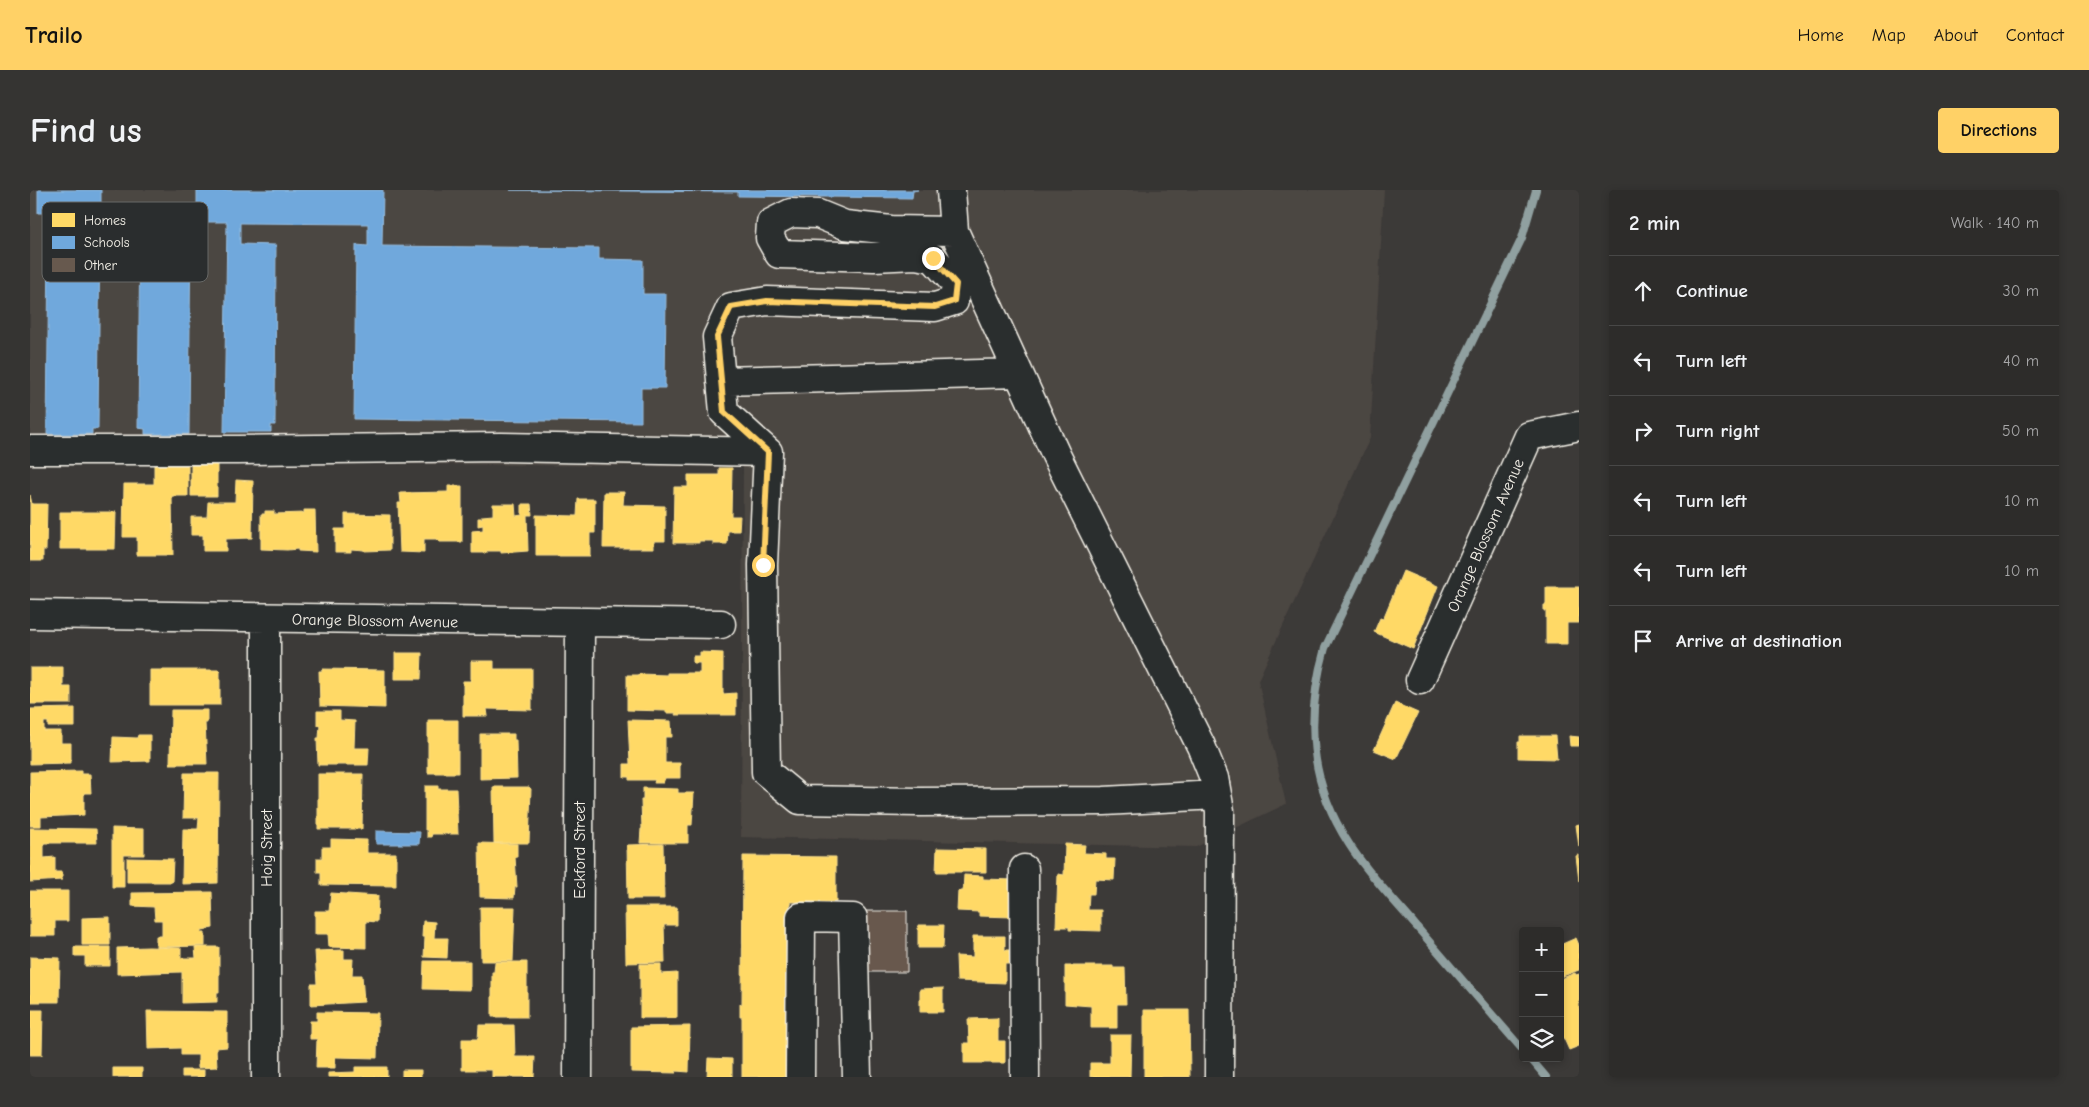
<!DOCTYPE html>
<meta charset="utf-8">
<style>
:root{--surface:#2d2c2a;--page:#353432;--text:#f1f3f6;--muted:#a7a7a8;--line:#484847;--accent:#ffd166}
body{margin:0;font-family:"Comic Neue",sans-serif;background:var(--page);color:var(--text)}
.controls{position:absolute;right:15px;bottom:15px;display:grid;overflow:hidden;border-radius:5px;box-shadow:0 2px 8px #0003}
.controls button{width:45px;height:45px;display:grid;place-items:center;padding:0;border:0;border-bottom:1px solid var(--line);background:var(--surface);color:var(--text);font:25px sans-serif}
.stop{position:absolute;width:15px;height:15px;margin:-11px;border:4px solid #ffd166;border-radius:50%;background:#fff}
.stop.end{background:#ffd166;border-color:#fff;box-shadow:0 1px 5px #0008}
.list{margin:0;padding:0;list-style:none}
h2{display:flex;justify-content:space-between;align-items:center;height:65px;margin:0;padding:0 20px;font-size:21px}
h2 small{font-size:16px;font-weight:400;color:var(--muted)}
.list li{display:grid;grid-template-columns:32px 1fr auto;gap:15px;align-items:center;box-sizing:border-box;height:70px;padding:0 20px;border-top:1px solid var(--line)}
.list b{display:block;font-size:19px;white-space:nowrap}
.list em{font-size:16px;font-style:normal;color:var(--muted)}
.icon{flex:none;width:28px;height:28px;fill:none;stroke:currentColor;stroke-width:2;stroke-linecap:round;stroke-linejoin:round}
.map{position:relative;flex:none;width:1549px;height:887px;overflow:hidden;border-radius:5px}
header{display:flex;align-items:center;gap:30px;box-sizing:border-box;height:70px;padding:0 25px;background:var(--accent);color:#111}
header strong{font-size:24px}
nav{display:flex;gap:28px;margin-inline-start:auto;font-size:18px}
.intro{display:flex;align-items:center;justify-content:space-between;box-sizing:border-box;height:120px;padding:0 30px}
h1{margin:0;font-size:35px}
.button{padding:12px 22px;border-radius:5px;background:var(--accent);color:#111;font-size:18px;font-weight:700}
main{display:flex;gap:30px;padding:0 30px}
aside{flex:1;background:var(--surface);border-radius:5px;box-shadow:0 2px 8px #0003}
.map>svg:first-child{display:block}
.built{fill:#4c4642}
.homes{fill:#ffd966;stroke:#fce08d}
.schools{fill:#6fa8dc;stroke:#97bee0}
.lines{fill:none;stroke-linecap:round;stroke-linejoin:round}
.stream{stroke:#90a0a0;stroke-width:8}
.building{fill:#67594e;stroke:#f4f1e8}
.minor-casing{stroke:#f4f1e8;stroke-width:31}
.minor{stroke:#2a2d2e;stroke-width:28}
.route{stroke:#ffd166;stroke-width:6}
.labels{text-anchor:middle;stroke-width:5;stroke-linejoin:round;paint-order:stroke}
.street-label{font-size:16px;fill:#f4f1e8;stroke:#2a2d2e}
.key{fill:#2a2d2e;stroke:#676866;stroke-width:1}
.key-label{font-size:14px;fill:#f4f1e8}
</style>
<header>
<strong>Trailo</strong>
<nav><a>Home</a><a>Map</a><a>About</a><a>Contact</a></nav>
</header>
<div class="intro"><h1>Find us</h1><a class="button">Directions</a></div>
<main>
<div class="map">
<svg width="1549" height="887" viewBox="0 0 1549 887">
<rect width="100%" height="100%" fill="#3c3a38"/>
<filter id="ink" filterUnits="userSpaceOnUse"><feTurbulence type="fractalNoise" baseFrequency=".02" numOctaves="2"/><feDisplacementMap in="SourceGraphic" scale="10" xChannelSelector="R" yChannelSelector="G"/><feConvolveMatrix kernelMatrix="1 2 1 2 8 2 1 2 1" color-interpolation-filters="sRGB"/></filter>
<g filter="url(#ink)">
<path class="built" d="M0,0H1354L1340,248L1228,490L1256,614L1166,657L711,647L713,277L0,271Z"/>
<path class="homes" d="M124,274H158V306H142L143,365H107V347H93L94,294H124Z
M187,274V306H161V275Z
M689,278H702L701,326H710L709,341H698L697,354H683V351H669V353H643L644,297H658V285H689Z
M206,290L223,291L222,348L196,349V361H173V345H161V327H177L178,312H205Z
M418,296H432V352H409L406,349H394V363L370,362L368,313H371L370,303L418,302Z
M574,302H594L593,315L635,316V351H624V358H573Z
M0,305L2,314H17L16,360H13V371H0Z
M548,309H565V343H560V366H506V325L547,326Z
M463,314H485L486,326L492,325V314H501L502,325H497L498,361L471,363V361H457V363H442V341L453,340V335L448,336V328H452V326L463,325Z
M274,320H285L286,362L268,361V359L257,360L231,359V324H235V321H244V324L274,323Z
M30,322H86L85,359H30Z
M315,324L360,325V360L334,361V360L321,359V362H305V339H315Z
M1373,381L1408,396L1383,459L1344,442L1350,428L1353,429Z
M1516,397H1549V433H1537V454H1516V421H1514V415H1516Z
M670,462L693,463V504L706,503V525H645L646,523H636V521L597,520V485H609V484L637,485V483H670V473H663V466H670Z
M365,463H392L391,489H365Z
M441,471H464V479H502V520L457,519L458,526H433V491H441Z
M19,477H33V497H41V514H0V478H20Z
M292,479L355,480V518L290,516L289,481H292Z
M120,480H190V515H120Z
M1365,513L1388,523L1366,569L1344,560Z
M45,518V537H18V532H14V541H31V553H41V573L0,574V519Z
M141,520H177V533H175L177,574H140Z
M287,521H310V530L325,531L324,558H339L338,575H288L287,548H289L290,535H287Z
M398,530H428V583H398Z
M598,530L641,531L642,547H635V573H650V588H635L633,593H624L625,590H599V587H594V574H600Z
M450,544H484V550H486L487,588L450,589Z
M108,545H120V571L82,572L83,547L107,548Z
M1490,546H1525L1527,569L1488,568V552H1490Z
M1539,546L1549,547V556H1540Z
M51,581V584H60L61,603H54V625L11,627V636H0V582Z
M154,583H189L188,693L152,694L153,639H168L169,628H153Z
M288,584H333L332,639H288Z
M395,596H408V599H426L428,644H402L401,647H397V640H395Z
M463,597H499L501,599L499,653H464Z
M613,598L648,599V603H664L662,635H658V653H610L611,639H612L611,610H613Z
M1549,634V657L1546,635Z
M0,638L66,639L67,653H14V668L25,667V682H32V690L0,692Z
M82,638L114,639V665H94V697H82Z
M301,649L337,650V663H366V696L291,695V682H287V668H292V657H301Z
M449,653L487,654V667H485L487,697H485L484,708L450,707Z
M633,654L634,709H598L597,655Z
M1035,654L1055,655L1054,663L1076,664V669H1085L1084,690L1065,689L1064,704H1059L1058,720H1071V741L1039,740V737H1026L1028,684L1034,685Z
M907,658L956,659V682H906Z
M1549,665V691L1546,666Z
M713,666L806,667V712H760V887H712V827H710V814H712Z
M97,668L143,669L142,692H97Z
M934,685L953,686V689L984,690L982,727L949,726V722L927,721L928,701H933Z
M0,701H38V731H25V746H0Z
M182,702L183,738L172,740V743H175V756L126,757V746H132V730H125L124,717L102,716V703Z
M301,703L348,706L347,732L336,731V758L299,757L298,744H285V721H299Z
M450,717H485L483,771H451Z
M595,717H647V735H634L635,772L596,773Z
M80,727V755H52V728Z
M393,731L405,732L404,748H418L417,768L394,767L395,747H392Z
M888,735H914L913,758H888Z
M943,746H975V760H979L980,774H975V793L927,791L926,766L943,767Z
M1546,748L1549,755V780L1530,787V755Z
M44,757H80V776H55V766H44Z
M119,757L151,758V768H166L165,757H189V802H187V812L152,813V782L87,784V758Z
M314,760V769H323L322,785H332L334,812L281,815V794H287L285,761Z
M0,767L30,768L29,812H0Z
M394,771H440V800L393,799Z
M465,772H497V827H462V782H464Z
M610,774H631V784L647,783V828H610Z
M1035,776H1083V778H1095L1096,814H1087V838H1061V816L1035,814Z
M1545,783L1546,785L1549,784V856L1539,860L1530,840V789Z
M913,798V822H890V799Z
M0,820H13L12,865H0Z
M1114,820H1159L1160,887H1114Z
M117,821L197,822V857L186,858L187,877L168,878V865H151V858L118,859Z
M287,822L348,823L347,868L305,867V878H286L287,849H280V831H287Z
M968,828V851H975V873H934V853H939L938,829Z
M449,835H484L485,867H505L504,887H462V880H432V849H448Z
M660,836L659,882L646,881V883L601,882V837Z
M1080,845H1101L1100,887H1060V873H1080Z
M678,868L702,869V887H677Z
M325,877H357V887H298V883L325,882Z
M83,878H112V887H83Z
M152,880H174V887H152Z
M372,880H391V887H372Z"/>
<path class="schools" d="M8,0H71V17H167V0H353L352,56L569,58V69L613,70V104H636L635,198H611V232L324,229L326,55L338,56V34L210,33V54L246,55L245,235H241V242H194L197,32H161L159,244H115V239L108,238L110,31H70L68,239H62V244H17L19,49L57,50V23H8Z
M480,0H888L883,1L882,8L708,6V2Z
M346,641L390,642L389,654H346Z"/>
<g class="lines">
<path class="stream" d="M1493,860C1457,819 1422,778 1386,736C1364,710 1338,684 1319,654C1279,592 1275,528 1295,458L1492,48L1506,0
M1500,868L1516,887"/>
</g>
<path class="building" d="M836,721H877V782H836Z"/>
<g class="lines">
<g class="minor-casing">
<path id="minor" d="M921,0L924,41L1026,265L1171,556L1184,588L1190,621L1189,887
M691,191L988,183
M0,260H207L471,257L738,262
M738,262L694,222L687,147L701,117L737,111L905,117L924,111L926,94L903,68L885,65L844,67L749,64L740,48L741,33L761,23L788,24L815,35L861,40L924,41
M738,262L733,375L736,582L770,610L888,612L1074,611L1187,605
M0,424L691,434
M236,429V887
M1390,490L1499,246L1549,236
M994,679L995,887
M548,887L550,432
M770,887L771,727L823,728L827,887"/>
</g>
<use href="#minor" class="minor"/>
</g>
</g>
<g class="lines" filter="url(#ink)">
<path class="route" d="M733,375L738,262L694,222L687,147L701,117L737,111L905,117L924,111L926,94L903,68"/>
</g>
<g class="labels">
<g class="street-label">
<text transform="translate(1455 345) rotate(-66)" y="6">Orange Blossom Avenue</text>
<text transform="translate(345 430) rotate(1)" y="6">Orange Blossom Avenue</text>
<text transform="translate(236 658) rotate(-90)" y="6">Hoig Street</text>
<text transform="translate(549 660) rotate(-90)" y="6">Eckford Street</text>
</g>
</g>
<rect x="12" y="12" width="166" height="80" rx="8" class="key"/>
<rect x="22" y="23" width="23" height="14" fill="#ffd966"/>
<rect x="22" y="46" width="23" height="13" fill="#6fa8dc"/>
<rect x="22" y="68" width="23" height="14" fill="#67594e"/>
<g class="key-label">
<text x="54" y="35">Homes</text>
<text x="54" y="57">Schools</text>
<text x="54" y="80">Other</text>
</g>
</svg>
<div class="controls">
<button>+</button>
<button>−</button>
<button><svg class="icon" aria-label="layers" viewBox="0 0 24 24"><path d="M12 4l9 5-9 5-9-5zM3 14l9 5 9-5"/></svg></button>
</div>
<div class="stop" style="left:733px;top:375px"></div>
<div class="stop end" style="left:903px;top:68px"></div>
</div>
<aside>
<h2>2 min<small>Walk · 140 m</small></h2>
<ul class="list">
<li><svg class="icon" aria-label="ahead" viewBox="0 0 24 24"><path d="M12 20V5M6 11l6-6 6 6"/></svg><div><b>Continue</b></div><em>30 m</em></li>
<li><svg class="icon" aria-label="left" viewBox="0 0 24 24"><path d="M17 20v-9H6M10 6l-5 5 5 5"/></svg><div><b>Turn left</b></div><em>40 m</em></li>
<li><svg class="icon" aria-label="right" viewBox="0 0 24 24"><path d="M7 20v-9h11M14 6l5 5-5 5"/></svg><div><b>Turn right</b></div><em>50 m</em></li>
<li><svg class="icon" aria-label="left" viewBox="0 0 24 24"><path d="M17 20v-9H6M10 6l-5 5 5 5"/></svg><div><b>Turn left</b></div><em>10 m</em></li>
<li><svg class="icon" aria-label="left" viewBox="0 0 24 24"><path d="M17 20v-9H6M10 6l-5 5 5 5"/></svg><div><b>Turn left</b></div><em>10 m</em></li>
<li><svg class="icon" aria-label="arrive" viewBox="0 0 24 24"><path d="M6 21V4h12l-3 4 3 4H6"/></svg><div><b>Arrive at destination</b></div></li>
</ul>
</aside>
</main>
